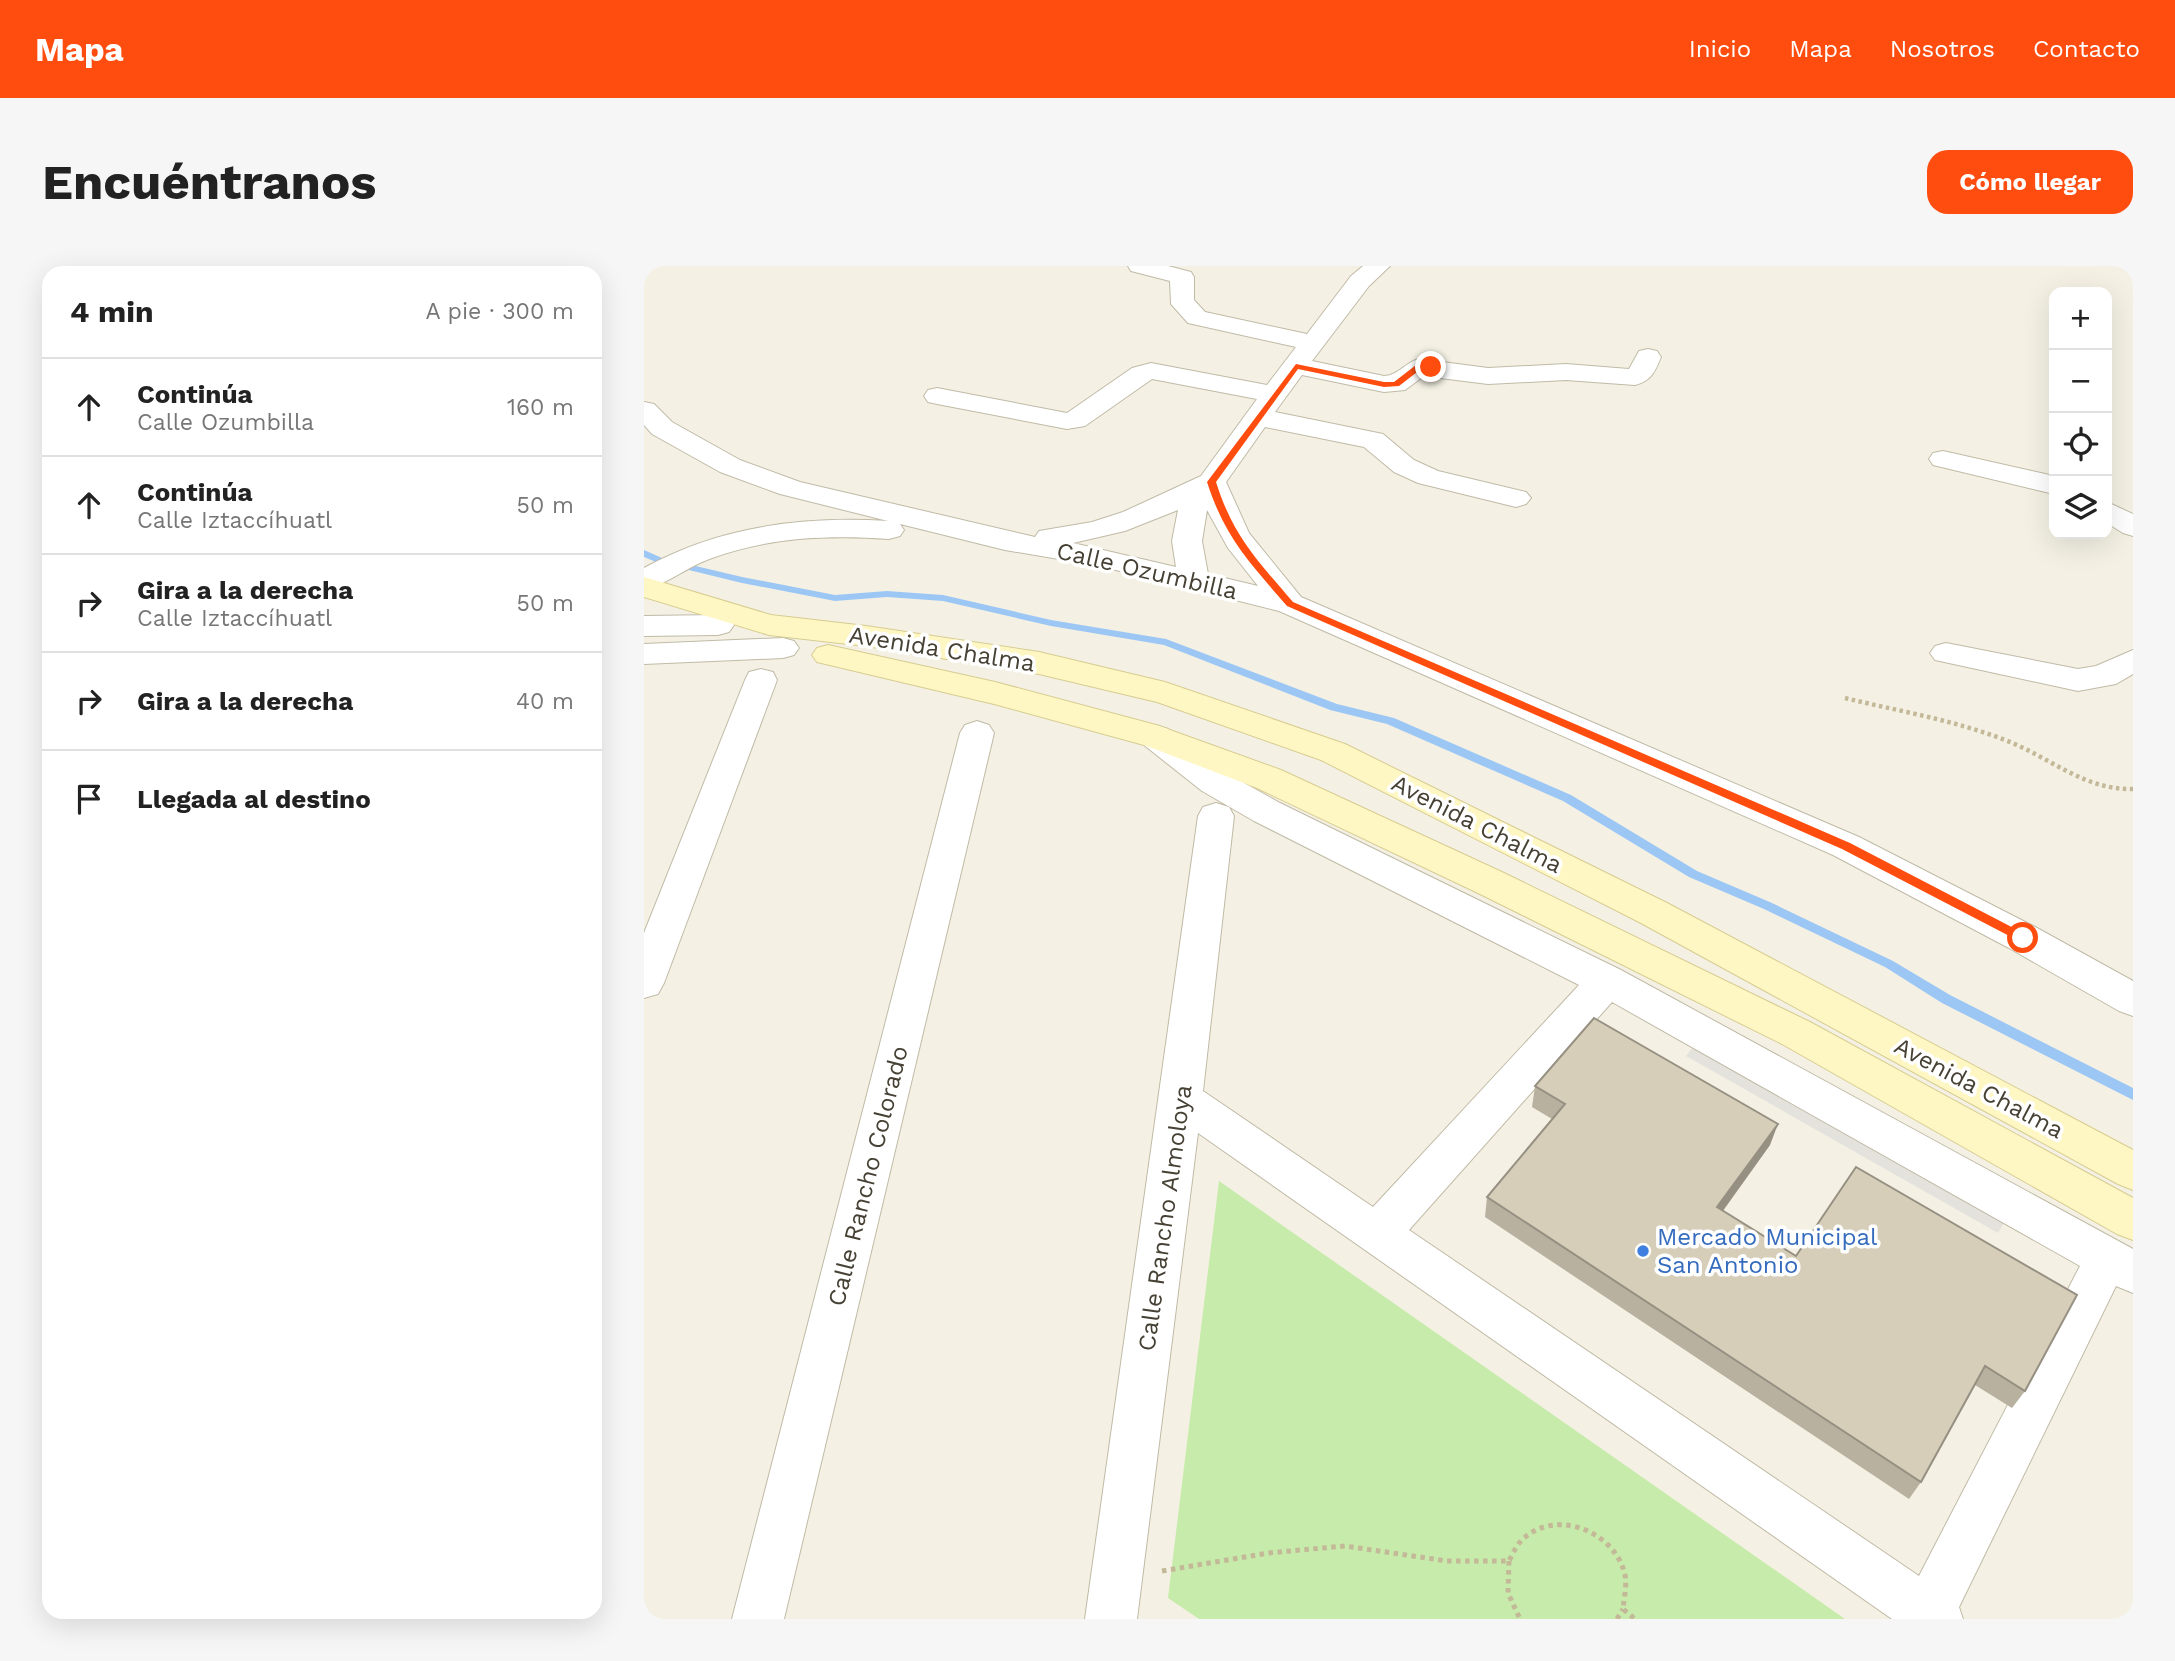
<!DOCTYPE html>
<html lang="es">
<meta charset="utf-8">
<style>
:root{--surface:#fff;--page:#f6f6f6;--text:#222;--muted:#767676;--line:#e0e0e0;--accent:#ff4d10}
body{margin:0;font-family:"Work Sans",sans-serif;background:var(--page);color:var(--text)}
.controls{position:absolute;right:21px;top:21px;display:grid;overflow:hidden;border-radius:14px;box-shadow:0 7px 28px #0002}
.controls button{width:63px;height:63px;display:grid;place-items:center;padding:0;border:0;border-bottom:2px solid var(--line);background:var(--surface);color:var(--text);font:35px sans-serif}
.stop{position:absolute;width:21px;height:21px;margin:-16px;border:5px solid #ff4d10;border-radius:50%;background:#fff}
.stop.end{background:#ff4d10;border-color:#fff;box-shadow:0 2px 7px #0008}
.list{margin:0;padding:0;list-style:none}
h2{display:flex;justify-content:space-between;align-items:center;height:91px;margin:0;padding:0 28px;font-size:30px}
h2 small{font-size:23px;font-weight:400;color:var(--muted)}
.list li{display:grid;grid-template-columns:46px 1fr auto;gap:21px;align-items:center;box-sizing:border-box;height:98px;padding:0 28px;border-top:2px solid var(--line)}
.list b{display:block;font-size:26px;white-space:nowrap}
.list p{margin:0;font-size:23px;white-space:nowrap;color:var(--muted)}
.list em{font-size:23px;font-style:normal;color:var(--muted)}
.icon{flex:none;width:38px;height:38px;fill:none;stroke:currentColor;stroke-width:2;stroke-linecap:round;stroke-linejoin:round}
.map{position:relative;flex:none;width:1489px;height:1353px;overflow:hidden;border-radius:21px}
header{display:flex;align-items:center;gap:42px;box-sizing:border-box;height:98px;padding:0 35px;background:var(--accent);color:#fff}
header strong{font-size:33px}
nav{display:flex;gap:38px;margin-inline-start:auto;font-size:24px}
.intro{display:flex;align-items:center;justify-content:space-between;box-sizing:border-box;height:168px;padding:0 42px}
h1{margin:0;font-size:49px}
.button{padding:18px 32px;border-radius:21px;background:var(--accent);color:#fff;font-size:24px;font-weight:700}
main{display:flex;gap:42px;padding:0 42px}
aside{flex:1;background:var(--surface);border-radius:21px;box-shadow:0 7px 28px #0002}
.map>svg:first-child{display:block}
.green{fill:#c7ebaa}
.parking{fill:#e4e2dd}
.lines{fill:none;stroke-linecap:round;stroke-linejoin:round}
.stream{fill:#9cc7f5;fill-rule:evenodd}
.minor-casing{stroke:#c0baa6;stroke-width:2}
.tertiary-casing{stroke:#c0baa6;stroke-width:2}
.secondary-casing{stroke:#d7cc91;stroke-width:2}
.path-far1{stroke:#c3b897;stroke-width:4.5;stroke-dasharray:3.5 3.5;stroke-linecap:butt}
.path{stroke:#c3b897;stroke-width:5;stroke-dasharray:4.5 4.5;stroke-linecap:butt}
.minor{fill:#fff;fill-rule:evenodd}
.tertiary{fill:#fff;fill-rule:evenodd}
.secondary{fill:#fff7c3;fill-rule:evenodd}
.wall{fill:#b8b19f}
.shaded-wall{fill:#969082}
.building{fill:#d6ceb9;stroke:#969082;stroke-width:2}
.route{fill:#ff4d10}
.shop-dot{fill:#3f7fe0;stroke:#fff;stroke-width:2.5}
.labels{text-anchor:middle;stroke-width:7;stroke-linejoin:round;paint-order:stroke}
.street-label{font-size:24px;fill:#464134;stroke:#fff}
.shop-label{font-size:24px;fill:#366cbe;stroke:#fff;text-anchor:start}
</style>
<header>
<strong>Mapa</strong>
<nav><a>Inicio</a><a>Mapa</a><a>Nosotros</a><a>Contacto</a></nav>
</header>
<div class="intro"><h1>Encuéntranos</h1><a class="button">Cómo llegar</a></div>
<main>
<aside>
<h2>4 min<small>A pie · 300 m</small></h2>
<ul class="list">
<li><svg class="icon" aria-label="ahead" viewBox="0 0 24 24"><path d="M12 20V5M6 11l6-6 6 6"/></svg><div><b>Continúa</b><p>Calle Ozumbilla</p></div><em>160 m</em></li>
<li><svg class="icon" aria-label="ahead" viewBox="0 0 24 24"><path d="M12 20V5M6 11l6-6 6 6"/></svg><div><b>Continúa</b><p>Calle Iztaccíhuatl</p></div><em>50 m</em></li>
<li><svg class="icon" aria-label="right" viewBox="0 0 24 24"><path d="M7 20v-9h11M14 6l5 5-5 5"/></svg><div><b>Gira a la derecha</b><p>Calle Iztaccíhuatl</p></div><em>50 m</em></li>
<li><svg class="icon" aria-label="right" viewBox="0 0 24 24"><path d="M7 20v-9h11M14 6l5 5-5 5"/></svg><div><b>Gira a la derecha</b></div><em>40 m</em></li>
<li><svg class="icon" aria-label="arrive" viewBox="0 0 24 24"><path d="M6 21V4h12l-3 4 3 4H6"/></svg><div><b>Llegada al destino</b></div></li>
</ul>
</aside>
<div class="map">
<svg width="1489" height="1353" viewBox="0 0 1489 1353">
<rect width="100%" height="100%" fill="#f4f1e4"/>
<path class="green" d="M575,915L1201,1353H555L524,1332Z"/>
<path class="parking" d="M1065,760L1375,931L1354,967L1042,790Z"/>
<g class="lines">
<path class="stream" d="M0,284L18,292L98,311L191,329L243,325L299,329L407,354L522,373L693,438L750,452L927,529L1053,605L1128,637L1249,695L1306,729L1489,822V834L1298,737L1241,701L1120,643L1045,611L919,535L743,458L686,444L520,379L407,360L299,335L243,331L191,335L98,317L12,296L0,291Z"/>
<g class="minor-casing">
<path id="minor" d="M484,0H524L547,6L550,11V34L561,46L663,68L707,10L719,0H746L725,20L668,95L740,110C753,110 762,96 775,93L844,102L922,98L985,103L995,85L1004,83L1013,85L1017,91C1011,106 1007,115 991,119L922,114L844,118L780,110L761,124L740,126L658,109L631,146L739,168L770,194L794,205L882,226L887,232L882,238L872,241L774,217L750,206L720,181L621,161L582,216L605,267L657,331L1215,571L1393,662L1489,715V750L1475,745L1365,682L1189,589L635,345L456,300L361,284L256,258L260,264L256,270L245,273C185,269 125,271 68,292C44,300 24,318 0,324V302C76,260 159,250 244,255L136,228L76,206L8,168L0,159V136L10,138L28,156L96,194L156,216L391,271L395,265L448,256L479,246L557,210L613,133L508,113L441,160L423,163L293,138L284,136L280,130L284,124L293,122L423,147L488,102L507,97L623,119L652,81L544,57L527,38L526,15L487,5ZM534,244L528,275L532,301L429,277L481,265ZM563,244L584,282L614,320L564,308L558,275Z
M1299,185L1410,210V228L1289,199L1285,193L1289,187Z
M1463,236L1489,248V270L1479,267L1463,257Z
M1302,377L1434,403L1452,400L1489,384V408L1472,418L1434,425L1291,394L1286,387L1291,380Z
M117,403L129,406L133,414L20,717L14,728L0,732V667L101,414L105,406Z
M333,455L345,459L350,467L140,1353H88L316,467L321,459Z
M512,459L524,463L582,507L636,537L977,704L1489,983V1027L1472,1020L1315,1341L1319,1353H1248L554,867L493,1353H441L554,550L559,541L572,537L585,541L590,550L559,825L729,941L935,719L610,555L558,525L500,479L495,471L500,463ZM968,736L1436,1000L1275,1310L765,964Z"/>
</g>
<g class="tertiary-casing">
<path id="tertiary" d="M74,349L85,352L90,359L85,366L74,369L0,370V350Z
M139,372L150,375L155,382L150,389L139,392L0,398V378Z"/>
</g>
<g class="secondary-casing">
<path id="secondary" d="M0,311L127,349L222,360L395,386L521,416L701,478L1023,637L1489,884V924L1474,918L997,657L677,494L513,436L395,408L222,380L125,369L0,331Z
M184,379L351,416L512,459L637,504L860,607L1166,756L1489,932V974L1473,968L1138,778L834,627L613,522L500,479L350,438L173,396L168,389L173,382Z"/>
</g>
<path class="path-far1" d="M1201,432C1254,445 1310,454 1361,474C1406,491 1439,524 1489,523"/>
<path class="path" d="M865,1295L864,1327L876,1353
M518,1305L624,1287L701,1280L803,1295H865C869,1287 873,1278 880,1272C913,1243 968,1265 980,1305C984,1317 980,1331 979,1343L991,1353
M973,1353L979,1343"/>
<use href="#minor" class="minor"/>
<use href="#tertiary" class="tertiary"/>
<use href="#secondary" class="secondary"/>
</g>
<path class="wall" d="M891,820L1126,879L1079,945L1152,990L1212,901L1381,1125L1368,1142L1331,1119L1277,1216L1265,1233L841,951L843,931L908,853L888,841Z"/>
<path class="shaded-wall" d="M1134,858L1126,879L1067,961L1073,941Z"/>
<path class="building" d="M950,752L1134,858L1073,941L1152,990L1212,901L1433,1029L1381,1125L1341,1100L1277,1216L843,931L921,838L891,820Z"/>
<path class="route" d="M652,98L740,116H750L772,99L791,101L777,103L755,120L740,121L654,103L572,216C589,270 613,294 649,336L1206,577L1383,669V675H1375L1198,583L643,340C606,297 581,272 563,216Z"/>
<circle class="shop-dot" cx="999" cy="985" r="7"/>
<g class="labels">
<g class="street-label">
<text transform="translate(503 305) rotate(13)" y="8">Calle Ozumbilla</text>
<text transform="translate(298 383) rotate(9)" y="8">Avenida Chalma</text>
<text transform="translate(833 558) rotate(27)" y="8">Avenida Chalma</text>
<text transform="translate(1335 822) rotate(28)" y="8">Avenida Chalma</text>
<text transform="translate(224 910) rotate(-76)" y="8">Calle Rancho Colorado</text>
<text transform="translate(521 952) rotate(-82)" y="8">Calle Rancho Almoloya</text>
</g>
<g class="shop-label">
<text x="1013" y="979">Mercado Municipal<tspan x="1013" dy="28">San Antonio</tspan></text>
</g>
</g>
</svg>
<div class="controls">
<button>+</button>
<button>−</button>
<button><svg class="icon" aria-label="locate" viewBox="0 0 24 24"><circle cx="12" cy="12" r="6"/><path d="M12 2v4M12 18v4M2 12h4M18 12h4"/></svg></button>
<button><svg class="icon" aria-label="layers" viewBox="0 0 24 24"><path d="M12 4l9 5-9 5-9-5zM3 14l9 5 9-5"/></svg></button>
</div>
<div class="stop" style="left:1379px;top:672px"></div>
<div class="stop end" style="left:787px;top:101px"></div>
</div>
</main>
